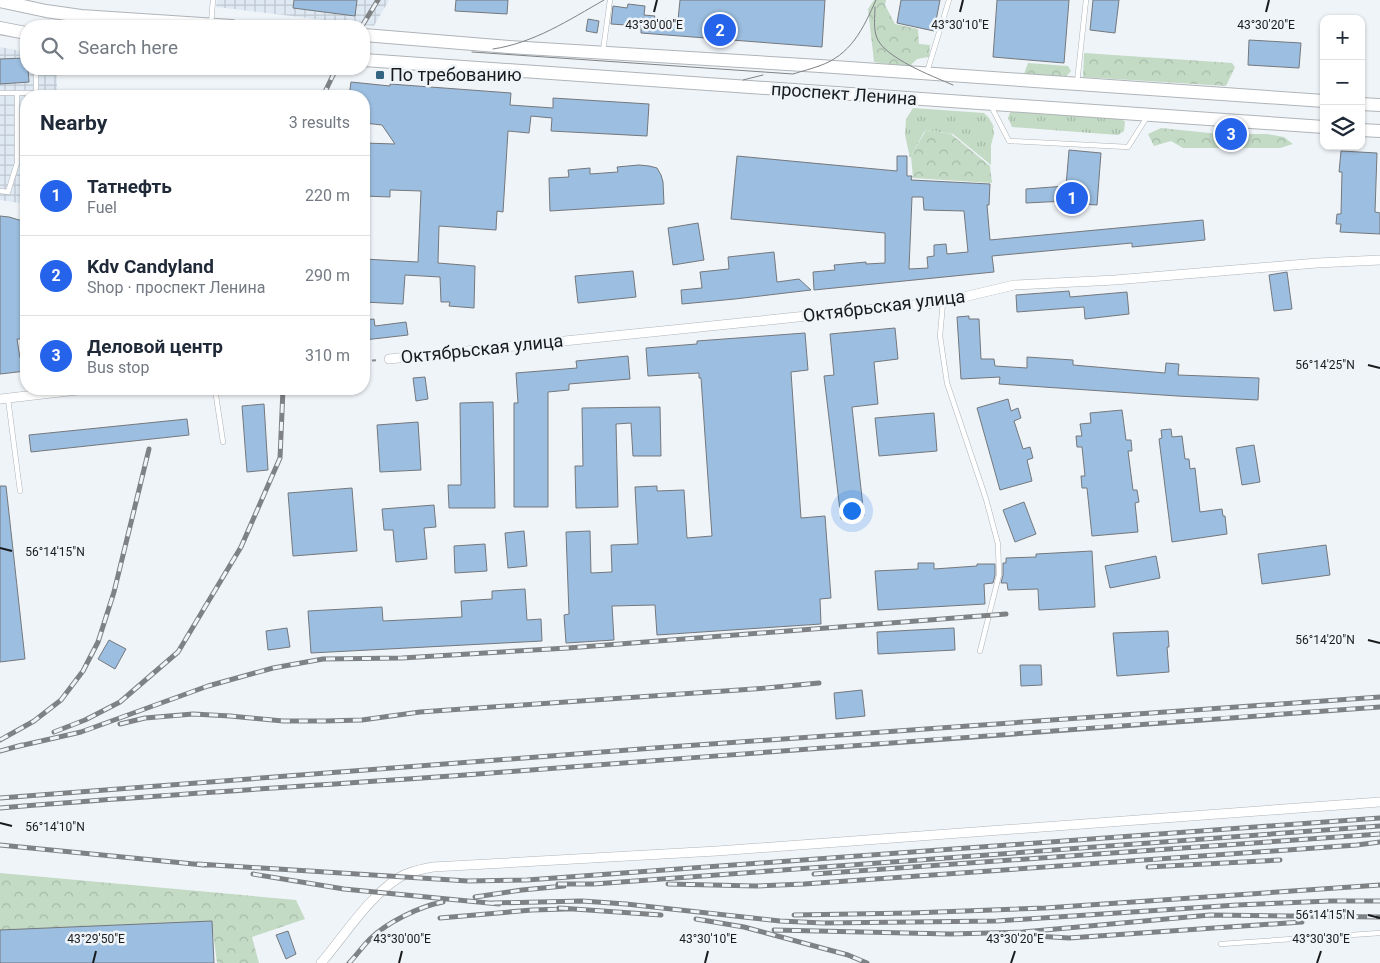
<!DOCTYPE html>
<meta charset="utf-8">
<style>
:root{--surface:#fff;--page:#f6f6f7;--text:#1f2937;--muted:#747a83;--line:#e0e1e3;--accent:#2563eb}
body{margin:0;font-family:Roboto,sans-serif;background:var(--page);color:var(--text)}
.controls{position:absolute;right:15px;top:15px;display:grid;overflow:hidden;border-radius:10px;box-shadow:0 1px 4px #0004}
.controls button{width:45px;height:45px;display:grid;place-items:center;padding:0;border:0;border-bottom:1px solid var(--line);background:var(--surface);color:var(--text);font:25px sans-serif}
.you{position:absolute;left:851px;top:510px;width:18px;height:18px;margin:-12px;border:4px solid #fff;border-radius:50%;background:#1a73e8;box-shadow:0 0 0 8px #1a73e833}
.badge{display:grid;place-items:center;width:32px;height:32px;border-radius:50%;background:var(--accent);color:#fff;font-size:16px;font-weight:700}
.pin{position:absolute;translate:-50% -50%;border:2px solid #fff;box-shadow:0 1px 5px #0006}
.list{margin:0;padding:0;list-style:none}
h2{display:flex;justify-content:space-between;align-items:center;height:65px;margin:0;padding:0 20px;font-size:21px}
h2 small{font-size:16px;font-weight:400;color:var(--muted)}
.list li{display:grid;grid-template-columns:32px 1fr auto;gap:15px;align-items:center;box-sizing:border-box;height:80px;padding:0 20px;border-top:1px solid var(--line)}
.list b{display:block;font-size:19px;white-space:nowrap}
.list p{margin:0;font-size:16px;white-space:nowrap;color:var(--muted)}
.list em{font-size:16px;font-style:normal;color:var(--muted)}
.icon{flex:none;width:28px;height:28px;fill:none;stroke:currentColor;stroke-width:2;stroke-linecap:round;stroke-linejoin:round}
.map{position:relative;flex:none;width:1380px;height:963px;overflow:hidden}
.search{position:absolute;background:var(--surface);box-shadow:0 1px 4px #0004;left:20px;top:20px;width:350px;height:55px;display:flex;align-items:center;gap:12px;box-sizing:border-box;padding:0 18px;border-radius:20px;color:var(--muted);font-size:19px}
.panel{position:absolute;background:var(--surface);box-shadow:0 1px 4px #0004;left:20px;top:90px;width:350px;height:305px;border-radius:20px}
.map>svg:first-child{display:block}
.industrial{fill:url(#industrial-grid)}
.grass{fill:url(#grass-tufts)}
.forest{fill:url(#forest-crowns)}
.building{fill:#9cbee0;stroke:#74787c;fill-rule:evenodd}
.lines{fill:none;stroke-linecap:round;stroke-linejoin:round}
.service-casing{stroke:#afb4b8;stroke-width:5.5}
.minor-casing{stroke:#afb4b8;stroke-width:10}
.secondary-casing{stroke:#afb4b8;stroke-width:14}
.path{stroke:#888c8f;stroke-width:2;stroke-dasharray:4 4;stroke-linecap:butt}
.service{stroke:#fff;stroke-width:4.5}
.minor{stroke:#fff;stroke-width:9}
.secondary{stroke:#fff;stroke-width:12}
.tram{stroke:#7f8285;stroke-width:1}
.rail-casing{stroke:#7f8285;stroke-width:5}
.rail{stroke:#eff4f9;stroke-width:3;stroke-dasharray:9;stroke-linecap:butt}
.ticks{fill:none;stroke:#181a1b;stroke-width:2}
.poi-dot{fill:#336583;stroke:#eff4f9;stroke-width:2}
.labels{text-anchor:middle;stroke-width:5;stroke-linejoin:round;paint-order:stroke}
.poi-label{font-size:18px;fill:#181a1b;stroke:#eff4f9;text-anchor:start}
.street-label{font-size:18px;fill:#181a1b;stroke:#eff4f9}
.ticks-label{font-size:12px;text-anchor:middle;fill:#181a1b;stroke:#eff4f9;stroke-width:5;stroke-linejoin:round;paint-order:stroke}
</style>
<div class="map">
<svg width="1380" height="963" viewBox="0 0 1380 963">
<defs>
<pattern id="industrial-grid" width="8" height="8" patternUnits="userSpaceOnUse" patternTransform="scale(1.25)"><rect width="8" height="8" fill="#dee9f3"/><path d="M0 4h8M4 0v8" fill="none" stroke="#bec7d0"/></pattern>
<pattern id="grass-tufts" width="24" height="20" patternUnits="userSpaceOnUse" patternTransform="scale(1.25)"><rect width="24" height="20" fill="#c3dac5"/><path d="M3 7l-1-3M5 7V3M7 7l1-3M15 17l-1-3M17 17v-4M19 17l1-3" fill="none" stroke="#a7baa9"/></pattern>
<pattern id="forest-crowns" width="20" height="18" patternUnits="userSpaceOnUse" patternTransform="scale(1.25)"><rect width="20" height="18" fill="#c3dac5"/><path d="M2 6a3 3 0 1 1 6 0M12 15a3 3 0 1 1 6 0" fill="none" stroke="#a7baa9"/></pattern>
</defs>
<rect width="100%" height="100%" fill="#eff4f9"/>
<path class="industrial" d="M217,0H389L374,26L216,7Z
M0,47L26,52V69H57V96H26V204L0,200Z"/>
<path class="grass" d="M913,108L984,113L989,118L994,127L993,128L994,134L991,145V165L953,134L926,130L924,132L910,158L905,135L906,119Z
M1011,110L1121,118L1125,122L1124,131L1118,135L1012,127L1008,118Z"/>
<path class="forest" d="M874,0H886L885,5L895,24L918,29L919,44L930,45L929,57L917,59L909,67L874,62L868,9Z
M1084,53L1232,63L1235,67L1226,86L1083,77Z
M1028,63L1068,66L1071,71L1065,78L1024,74Z
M1161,128L1219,134H1267L1284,137L1293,144L1280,148H1183L1171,141L1154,146L1148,134Z
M926,130L951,134L990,166L992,183L913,178L911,156Z
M0,873L296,900L305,919L252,937L259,963H217L212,925L0,932Z"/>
<path class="building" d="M294,0H357L355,16L293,8Z
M456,0H508L507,14L455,11Z
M680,0H825L822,47L641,33V26L611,24L613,6L627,8L628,4L645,6L644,15L655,16L654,18L678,20Z
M901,0H940L934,31L897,23Z
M997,0H1069L1064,63L993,57Z
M1093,0H1119L1115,33L1090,30Z
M588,19L599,21L597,33L586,31Z
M1249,40L1301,43L1299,68L1248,65Z
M26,58V69H28L29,82L0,84V59Z
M351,82L390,86V84L511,93L510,105L553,108V98L649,104L647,136L551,131L552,118L531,116L529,133L508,131L503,212L497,211L496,230L439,226L438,263L475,266L474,308L449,306L450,302H441L440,277L405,275L403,304L364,302V259L418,262L421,191L390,190V197L364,196V143L395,144L382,125L364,123V96H349Z
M1069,150L1101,153L1097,205L1066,203V201L1026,203V189L1066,186Z
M1341,151L1377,153L1375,212L1380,213V234L1340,232L1341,224H1336L1337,214H1341L1342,172H1339Z
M737,156L897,171V156H907V176H912L911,180L990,184L989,205H987L990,240L1203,220L1205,240L1132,247V243L992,256L994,272L814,290L813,272L835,270L834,265L866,262V264L885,263V233L731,219ZM912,197H923L924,210L964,211L968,252L947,254L946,244L934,245V256L927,257L928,268L909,269Z
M639,165L649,166L657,168L661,175L663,182L664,204L550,211L549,178L569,177L568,170L590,168V174L618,172L617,167Z
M0,216L9,217L26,222V339H17L20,358L26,357V371L0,374Z
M698,223L704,260L673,265L668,228Z
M774,252L777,282L799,279L811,290L735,299L682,304L681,290L702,288L700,272L729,269L728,257Z
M633,271L636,297L578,303L575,276Z
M1287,272L1292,309L1274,311L1269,275Z
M1069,291L1070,297L1127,292L1129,314L1085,319L1084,307L1017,312L1016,295Z
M969,316V319H979L981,359H994L995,366L1027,368V357L1073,360V365L1165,373L1166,363L1179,364L1178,375L1259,378L1258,400L1177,396L999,384L1000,377L961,379L957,317Z
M374,319L375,326L406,322L408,335L364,340V320Z
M895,328L898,359L874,362L878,404L852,407L864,516L841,519L824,376L834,375L830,334Z
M805,333L808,370L791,372L801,518L825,516L831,598L820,599L821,624L657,635L655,605L612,606L614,640L566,643L564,615L569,614L566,532L590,531L591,573L612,572L611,545L638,544L635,487L657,486V491L684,490L687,538L712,536L701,378H699V373L648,376L646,348L697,344V341Z
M628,356L630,379L569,384V390L548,392V507H514V403H518L516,373L577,368L576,361Z
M425,377L428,399L416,401L413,378Z
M1008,399L1011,411L1018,408L1021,418L1014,421L1023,449L1030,447L1033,458L1027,460L1032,481L1000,490L977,408Z
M493,402L495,508H449L448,485H461L460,403Z
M264,404L268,470L247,472L242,406Z
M660,407L661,456H633L631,423L616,424L618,507L576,508L575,466H583L582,408Z
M1122,410L1126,440H1131L1132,451H1128L1133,490H1137L1139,502L1135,503L1138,532L1092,536L1087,488H1082L1081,476H1085L1082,447H1077L1076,436H1082L1080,424L1091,423L1090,413Z
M934,413L937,451L879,456L875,418Z
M187,419L189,435L31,452L29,435Z
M418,422L421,470L380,472L377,425Z
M1171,429L1172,437L1182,436L1185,459H1189L1190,469L1195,468L1200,512L1222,509L1223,516H1225L1227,534L1172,542L1159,439L1162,438L1161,430Z
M1254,445L1260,482L1242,485L1236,448Z
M0,486H6L25,659L0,662Z
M352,488L357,551L293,556L288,493Z
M1024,502L1036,534L1015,542L1003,510Z
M434,505L436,527L424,528L427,559L396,562L393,530H384L382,509Z
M524,531L527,566L508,568L505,533Z
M485,544L487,571L455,573L454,546Z
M1326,545L1330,575L1262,584L1258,554Z
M1092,551L1095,607L1039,610L1038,589L1008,590L1007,583H1001L1003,575V563H1006V558L1036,557V554Z
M1156,556L1160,578L1110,588L1105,566Z
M918,563H934V569L977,566V564H995V575L993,583L984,584L985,604L878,610L875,571L918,569Z
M525,589L527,620L541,619L542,641L311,653L308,611L382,607L383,621L462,617L461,601L492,599V591Z
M287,628L290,647L268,650L266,631Z
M954,628L955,650L878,654L877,632Z
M1168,631L1169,647H1167L1169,672L1117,676L1113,633Z
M109,640L126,649L115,669L98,659Z
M1020,665H1041L1042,685L1021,686Z
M862,690L865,716L836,719L834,693Z
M212,921L214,963H0V930Z
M288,931L296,954L286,959L276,935Z"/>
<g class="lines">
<g class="service-casing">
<path id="service" d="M211,24L213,0
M603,51L610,0
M927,72L949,0
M1077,83L1086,0
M0,93H36V69
M991,106L1009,141L1128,147L1147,117
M0,191L8,192L17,163V93
M943,302L940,336L947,383L986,499L998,544L999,575L980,651
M215,389L223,442
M8,399L20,491
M1221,944L1380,933"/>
</g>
<g class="minor-casing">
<path id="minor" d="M389,359L943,302L1014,285L1115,280L1317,263L1380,260
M0,399L86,389
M321,963C345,935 369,896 400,877C410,871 422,869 433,867L717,851L1380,802"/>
</g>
<g class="secondary-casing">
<path id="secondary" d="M0,1L46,11L81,16L232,26
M0,28L26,33
M364,35L509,47L820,66L1324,101
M364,60L1324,127
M1361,104L1380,105
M1361,130L1380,131"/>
</g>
<path class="path" d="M364,361L379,360"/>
<use href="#service" class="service"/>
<use href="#minor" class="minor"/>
<use href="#secondary" class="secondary"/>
<path class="tram" d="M875,7C875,17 873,28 877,38C885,58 932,76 953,85
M493,49C534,43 569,20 604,0
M472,52L793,74C802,71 811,69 819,66C851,55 863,29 876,0
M743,80L763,75"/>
<g class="rail-casing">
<path id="rail" d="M362,26L378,0
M323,96L336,69
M120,724L145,718L193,714L230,716L283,721H325L362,720L420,712L766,688L819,683
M54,732L85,720L120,702L178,652L241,547L280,458L283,389
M0,740L34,721L61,700L83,671L98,642L114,592L149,449
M15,747L81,732L208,686L273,668L323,659L402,658L568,648L1006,614
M0,751L22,745
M0,798L654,748L1380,697
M0,808C155,795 310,786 465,775C770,752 1075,728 1380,707
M0,845L204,865
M198,864L468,881L527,880L1380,818
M1148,867L1280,860
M253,874L344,889L499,904
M814,874L1380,834
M558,884H594L1380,826
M668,884L756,886L804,884L1357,845L1380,842
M475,897L522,890L564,886
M493,903L582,901L626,904L780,921L823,923L997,921L1237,905L1330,901H1380
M559,908L661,915
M794,915L911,913L1045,908L1380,885
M440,918L532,910L566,909
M696,919L744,927L848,955L867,963
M774,930L950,934L1023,932L1210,915L1380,917
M1035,936L1069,938L1302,922
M349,963C356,956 362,947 370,939C386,923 420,906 443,902"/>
</g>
<use href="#rail" class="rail"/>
</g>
<path class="ticks" d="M654,12L657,0M960,12L963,0M1266,12L1269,0M1368,365L1380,368M0,548L12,551M1368,640L1380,643M0,823L12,826M1368,915L1380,918M93,963L96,951M399,963L402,951M705,963L708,951M1011,963L1015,951M1317,963L1321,951"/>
<rect class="poi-dot" x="375" y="70" width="10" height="10" rx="2.5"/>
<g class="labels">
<g class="poi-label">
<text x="390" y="81">По требованию</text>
</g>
<g class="street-label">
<text transform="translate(844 94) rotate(4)" y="6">проспект Ленина</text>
<text transform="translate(884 306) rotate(-7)" y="6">Октябрьская улица</text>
<text transform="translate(482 349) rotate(-6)" y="6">Октябрьская улица</text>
</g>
</g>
<g class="ticks-label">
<text x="654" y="29">43°30'00"E</text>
<text x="960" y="29">43°30'10"E</text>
<text x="1266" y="29">43°30'20"E</text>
<text x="1325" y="369">56°14'25"N</text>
<text x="55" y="556">56°14'15"N</text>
<text x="1325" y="644">56°14'20"N</text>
<text x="55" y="831">56°14'10"N</text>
<text x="1325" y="919">56°14'15"N</text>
<text x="96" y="943">43°29'50"E</text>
<text x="402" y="943">43°30'00"E</text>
<text x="708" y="943">43°30'10"E</text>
<text x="1015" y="943">43°30'20"E</text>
<text x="1321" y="943">43°30'30"E</text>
</g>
</svg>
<div class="controls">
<button>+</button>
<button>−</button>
<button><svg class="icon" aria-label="layers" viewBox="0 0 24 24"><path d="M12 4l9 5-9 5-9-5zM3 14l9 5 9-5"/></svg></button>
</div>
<div class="you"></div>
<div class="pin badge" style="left:1072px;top:198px">1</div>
<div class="pin badge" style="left:720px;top:30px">2</div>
<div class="pin badge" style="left:1231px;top:134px">3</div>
<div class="search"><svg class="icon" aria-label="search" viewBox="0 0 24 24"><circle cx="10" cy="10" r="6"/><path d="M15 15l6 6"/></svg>Search here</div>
<section class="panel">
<h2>Nearby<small>3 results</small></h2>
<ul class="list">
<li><span class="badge">1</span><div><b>Татнефть</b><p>Fuel</p></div><em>220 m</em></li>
<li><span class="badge">2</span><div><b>Kdv Candyland</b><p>Shop · проспект Ленина</p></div><em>290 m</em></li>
<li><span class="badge">3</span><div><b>Деловой центр</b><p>Bus stop</p></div><em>310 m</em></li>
</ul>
</section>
</div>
